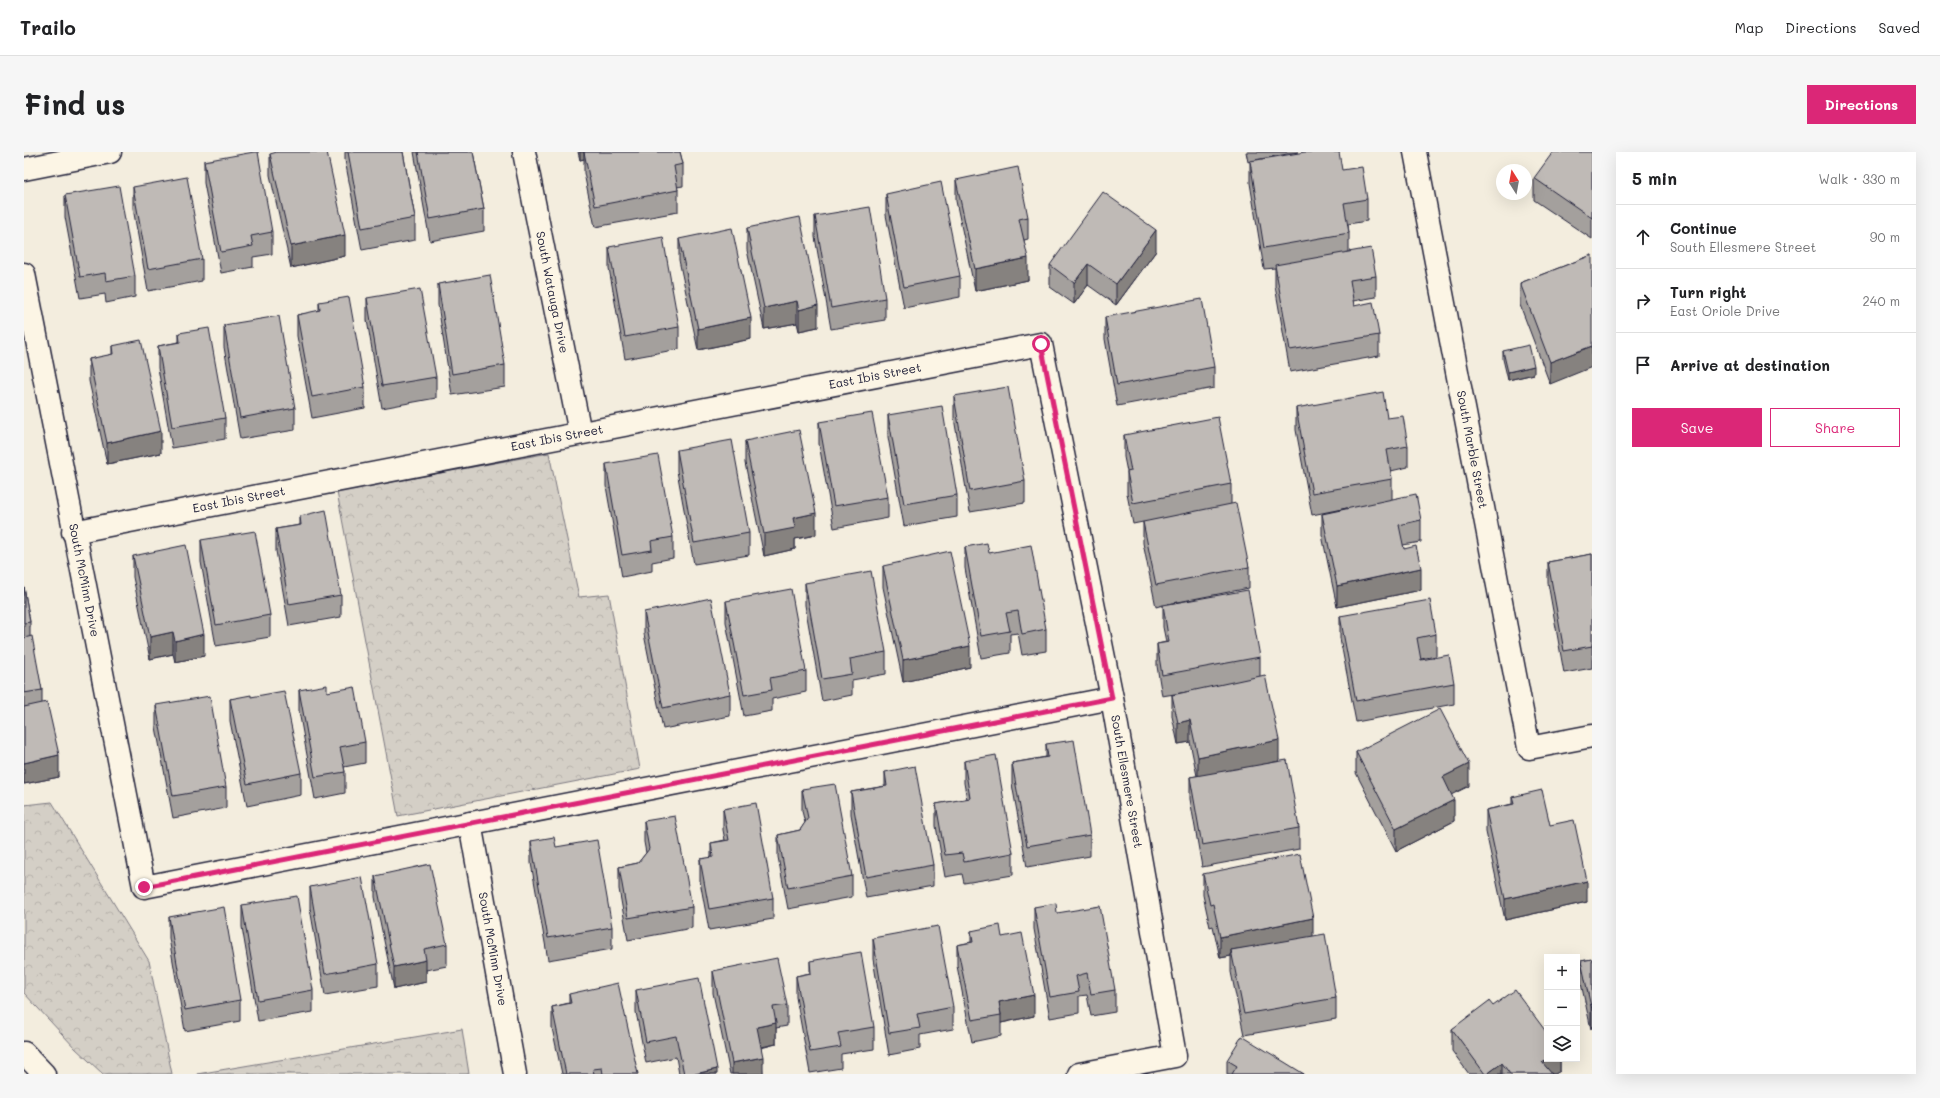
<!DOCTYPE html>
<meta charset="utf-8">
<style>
:root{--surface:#fff;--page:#f6f6f6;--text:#202124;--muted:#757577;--line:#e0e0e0;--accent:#db2777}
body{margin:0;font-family:Mali,sans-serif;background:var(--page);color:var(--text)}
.controls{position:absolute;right:12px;bottom:12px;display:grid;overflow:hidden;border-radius:0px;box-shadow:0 4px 16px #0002}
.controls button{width:36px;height:36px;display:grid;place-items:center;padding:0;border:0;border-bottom:1px solid var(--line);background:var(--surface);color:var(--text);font:20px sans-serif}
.compass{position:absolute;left:1472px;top:12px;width:36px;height:36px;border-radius:50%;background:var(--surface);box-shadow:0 4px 16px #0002;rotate:349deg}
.stop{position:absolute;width:12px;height:12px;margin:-9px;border:3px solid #db2777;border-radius:50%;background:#fff}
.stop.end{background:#db2777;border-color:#fff;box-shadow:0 1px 4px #0008}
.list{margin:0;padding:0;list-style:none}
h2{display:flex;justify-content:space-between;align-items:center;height:52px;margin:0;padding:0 16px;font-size:17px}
h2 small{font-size:13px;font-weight:400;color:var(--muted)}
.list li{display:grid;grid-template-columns:26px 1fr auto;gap:12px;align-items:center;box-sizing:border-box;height:64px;padding:0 16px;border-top:1px solid var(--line)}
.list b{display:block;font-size:15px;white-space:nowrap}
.list p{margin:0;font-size:13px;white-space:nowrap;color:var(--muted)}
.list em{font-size:13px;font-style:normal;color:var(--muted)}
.actions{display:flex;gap:8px;padding:12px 16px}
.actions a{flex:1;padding:9px 0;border:1px solid var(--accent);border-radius:0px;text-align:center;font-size:14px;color:var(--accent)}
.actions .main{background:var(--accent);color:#fff}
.icon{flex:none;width:22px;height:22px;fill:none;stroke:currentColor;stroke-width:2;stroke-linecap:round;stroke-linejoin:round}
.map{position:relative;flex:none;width:1568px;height:922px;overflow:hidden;border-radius:0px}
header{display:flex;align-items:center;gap:24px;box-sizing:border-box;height:56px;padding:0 20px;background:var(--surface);border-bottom:1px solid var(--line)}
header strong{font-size:19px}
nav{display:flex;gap:22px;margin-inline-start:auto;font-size:14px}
.intro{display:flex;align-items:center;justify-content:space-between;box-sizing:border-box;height:96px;padding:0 24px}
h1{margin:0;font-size:28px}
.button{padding:10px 18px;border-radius:0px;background:var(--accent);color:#fff;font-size:14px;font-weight:700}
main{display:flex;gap:24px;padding:0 24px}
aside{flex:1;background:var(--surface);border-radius:0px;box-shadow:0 4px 16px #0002}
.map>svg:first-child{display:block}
.park{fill:url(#park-crowns);stroke:#7b7880}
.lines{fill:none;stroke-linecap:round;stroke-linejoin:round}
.minor-casing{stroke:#22223b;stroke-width:25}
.minor{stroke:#fcf5e5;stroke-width:22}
.wall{fill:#a4a09d;stroke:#22223b}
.shaded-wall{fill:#86827f;stroke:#22223b}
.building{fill:#bfbab6;stroke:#22223b}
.route{stroke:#db2777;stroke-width:5}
.labels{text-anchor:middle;stroke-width:4;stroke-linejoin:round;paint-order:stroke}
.street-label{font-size:12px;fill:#22223b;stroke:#fcf5e5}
</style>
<header>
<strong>Trailo</strong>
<nav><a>Map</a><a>Directions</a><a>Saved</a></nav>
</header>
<div class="intro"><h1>Find us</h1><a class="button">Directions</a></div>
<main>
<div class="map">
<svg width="1568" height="922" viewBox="0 0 1568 922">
<defs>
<pattern id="park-crowns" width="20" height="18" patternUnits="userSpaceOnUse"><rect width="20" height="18" fill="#d4cfc6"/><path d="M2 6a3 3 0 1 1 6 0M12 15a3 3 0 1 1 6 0" fill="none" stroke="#b6b1ab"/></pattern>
</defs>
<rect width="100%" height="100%" fill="#f3edde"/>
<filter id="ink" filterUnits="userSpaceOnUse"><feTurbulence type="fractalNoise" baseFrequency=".025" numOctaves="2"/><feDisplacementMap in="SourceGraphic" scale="8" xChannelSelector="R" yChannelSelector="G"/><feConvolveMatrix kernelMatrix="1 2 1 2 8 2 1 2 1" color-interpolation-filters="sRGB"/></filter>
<g filter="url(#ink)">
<path class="park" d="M525,301L555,445L585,442L616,617L374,664L313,340Z
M28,650L125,809L148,922H79L51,896L0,841V653Z
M438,877L445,922H173Z"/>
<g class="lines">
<g class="minor-casing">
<g id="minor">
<path id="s1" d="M500,0L556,281"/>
<path id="s2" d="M1391,0L1505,596L1568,584"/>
<path d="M0,17L86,0"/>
<path id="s3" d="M0,122L120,735L1088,546"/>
<path id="s4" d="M49,380L1017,192L1088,546L1151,904L1055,922"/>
<path id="s5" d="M446,671L491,922"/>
<path d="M0,901L20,922"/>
</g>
</g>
<use href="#minor" class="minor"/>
</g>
<path class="wall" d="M321,0H379L391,66V88L338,98L321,8Z
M390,0H449L460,57V79L406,89Z
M554,0H656L659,12V34L653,35L654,38V60L571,75L560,21V7L556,8Z
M1222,0H1274L1231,8L1318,18L1343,47V69L1324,72L1325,81V100L1352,124V145L1329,149L1330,154L1355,183V204L1266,220L1251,134V116L1240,117L1226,31V9L1224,10Z
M1568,0V87L1510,48V26Z
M246,2L321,104L267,116L246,23Z
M180,9L248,80V102L229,105V115L197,121L180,31Z
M932,28L1004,65V87L1000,88L1004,128L951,139L932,49Z
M109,35L178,107V129L124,139L109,56Z
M862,42L936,124V145L880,156L862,63Z
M41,43L111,124V145L82,151L81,142L56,146L41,65Z
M791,64L861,146V168L807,177L791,85Z
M723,76L794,175L775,179L773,171L740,177L723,98Z
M655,87L727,187L674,198L655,108Z
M585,95L655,175V197L601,207L585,116Z
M1132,99L1092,153L1064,133L1050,152L1026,135V113Z
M1568,103L1526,232L1496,153V131Z
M414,132L481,213V235L428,243L414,153Z
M343,146L412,225V246L358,256L343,168Z
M295,150L341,235V256L288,266L273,184V163L295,159Z
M1081,165L1190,215V236L1093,254L1081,187Z
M200,173L271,256V278L216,287L200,195Z
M155,181L201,266V287L148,296L134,216V194L155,190Z
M88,194L137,301L83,312L65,229V207L88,203Z
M1479,199L1510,222L1484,228L1479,207Z
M930,244L1001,329V351L946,360L930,266Z
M1272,256L1363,266L1384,294V315L1367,319L1368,327V347L1397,368V390L1379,393L1380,397L1397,438L1313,455L1298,383V362L1323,356L1288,363L1272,278Z
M864,263L933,343V365L880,374L864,285Z
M795,270L864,345V366L810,376L795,292Z
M1100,283L1207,332V352L1225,415V436L1144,452L1236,505V524L1255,609L1275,676V697L1178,715L1166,647V625L1173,624L1166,590L1154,592L1148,564V543L1163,540L1138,544L1133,514V492L1142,490L1139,475V453L1132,455L1119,391V370L1109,372L1103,342V320L1100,305Z
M721,289L792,383L771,387V397L740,404L721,311Z
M653,298L725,381V403L670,412L653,319Z
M582,312L649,385V406L628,410V419L598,425L582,334Z
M276,364L317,443V465L265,474L252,399V377L276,373Z
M177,388L246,463V485L192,494L177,410Z
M941,395L965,401L1022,477V499L998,503L994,481L986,482V501L957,506L941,416Z
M1568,402V516L1540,521L1524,431V410Z
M109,404L180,504L151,510L149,502L126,507L109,425Z
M859,414L946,515L879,530L859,435Z
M781,431L862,500V522L828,528V543L798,549L781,453Z
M0,435L6,470V485L18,538V551L35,625L0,632Z
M702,449L782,519V540L748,547V559L720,564L702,470Z
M620,460L706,542V564L639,577L620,482Z
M1316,464L1412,482V504L1397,507V508L1430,531V552L1332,570L1316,486Z
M275,538L303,540L341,590V611L320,615L321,620V641L291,647L275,559Z
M227,545L277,621V643L223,654L206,569V547Z
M132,553L202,635V656L149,666L132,575Z
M1022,592L1066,683V704L1003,715L988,632V611L1022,605Z
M1332,600L1445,634L1427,642L1430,669L1372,699L1332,621Z
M940,609L989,701V723L940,731L938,722L921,725L912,674V652L943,647L940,631Z
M861,620L909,713V734L842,746L827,662V640L861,634Z
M778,637L828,724V745L764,757L754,705V683L776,678L781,671L778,659Z
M1488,645L1526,673L1563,750L1481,768L1462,680V658L1488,652Z
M699,657L749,746V767L685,778L676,729V707L687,706V691L701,688L699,678Z
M620,669L668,755V776L604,788L595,737V715L614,711L622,701L620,690Z
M507,689L532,695L588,775V797L524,808L507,711Z
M1179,722L1289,784L1312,846V867L1220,883L1207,820V804L1196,806L1189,774L1186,775L1179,743Z
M351,724L423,792V814L402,818V830L370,837L351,745Z
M286,735L354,812V834L301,843L286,756Z
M218,753L289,838V860L234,869L218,775Z
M1010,755L1033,761L1091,838V860L1067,864L1063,843L1055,844V861L1026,866L1010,777Z
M145,765L216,848V869L161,879L145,786Z
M947,779L978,785L1010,864L977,871V884L948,890L933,814V793L947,790Z
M849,786L929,855V877L896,883V897L865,903L849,807Z
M1568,807V876L1567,877L1557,831V809Z
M786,809L850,875V897L817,902V916L786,921L772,845V824L786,821Z
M689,819L763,853V874L752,876V892L737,896L739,922H706L689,841Z
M612,838L693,922H655L652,905L622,911L612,860Z
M545,842L614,922H538L528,876V855L545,851Z
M1469,854L1536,907V919L1531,922H1445L1428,899V877Z
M1203,908L1280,922H1203Z"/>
<path class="shaded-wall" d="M556,0H560V7L556,8Z
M1132,78V99L1092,153V132Z
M321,83V104L267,116V94Z
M1004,106V128L951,139V117Z
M1064,112V133L1050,152V131Z
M773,149V171L740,177V156Z
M794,153V175L775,179V158Z
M727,166V187L674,198V177Z
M1568,194V215L1526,232V210Z
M1510,214V222L1484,228V220Z
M137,279V301L83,312V291Z
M792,361V383L771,387V397L740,404V382L769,366Z
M1397,416V438L1313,455V434Z
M149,480V502L126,507V485Z
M180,482V504L151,510V489Z
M946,494V515L879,530V508Z
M1166,568V590L1154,592V571Z
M1255,588V609L1174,627V605Z
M35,603V625L0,632V611Z
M1445,612V634L1419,647V625Z
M1430,648V669L1372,699V677Z
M1563,729V750L1481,768V747Z
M1289,766V787L1207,798V804L1196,806V785Z
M402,808V830L370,837V815Z
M1010,843V864L977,871V863L975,850Z
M1567,855H1568V876L1567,877Z
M752,871V892L733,896V875Z
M739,905V922H708V911Z
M1523,907H1536V919L1531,922H1518V910Z
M1478,911V922H1463Z
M693,917V922H671Z"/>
<path class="building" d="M230,0H234L248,80L227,84L229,94L197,100L180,9Z
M253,0H303L321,83L267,94L246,2Z
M324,0H379L391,66L338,76Z
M394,0H449L460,57L406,67Z
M560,0H656L659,12L650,14L654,38L571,54Z
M1281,0H1315L1318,18L1338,15L1343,47L1320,51L1325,81L1240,96L1226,9Z
M1529,0H1568V66L1510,26Z
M994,15L1004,65L995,67L1004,106L951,117L932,28Z
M163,25L178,107L124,117L109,35Z
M917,30L936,124L880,135L862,42Z
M95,34L111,124L82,129L81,121L56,125L41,43Z
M1079,40L1132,78L1092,132L1064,112L1050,131L1026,113Z
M846,55L861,146L807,156L791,64Z
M776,65L794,153L775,158L773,149L740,156L723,76Z
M708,76L727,166L674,177L655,87Z
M639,85L655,175L601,185L585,95Z
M1347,96L1352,124L1326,128L1330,154L1349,150L1355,183L1266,198L1251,113Z
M1568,103V194L1526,210L1496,131Z
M466,123L481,213L428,222L414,132Z
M396,137L412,225L358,234L343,146Z
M325,145L341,235L288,245L273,163L296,158L295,150Z
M1178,147L1190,215L1093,233L1081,165Z
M255,164L271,256L216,266L200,173Z
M185,176L201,266L148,275L134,194L156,190L155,181Z
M117,188L137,279L83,291L65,207L89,202L88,194Z
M1505,193L1510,214L1484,220L1479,199Z
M984,235L1001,329L946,339L930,244Z
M1359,240L1363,266L1379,264L1384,294L1363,298L1368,327L1288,341L1272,256Z
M918,254L933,343L880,352L864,263Z
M848,261L864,345L810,354L795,270Z
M1194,265L1207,332L1109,351L1103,320L1107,319L1100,283Z
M775,278L792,361L769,366L771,376L740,382L721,289Z
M708,288L725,381L670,391L653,298Z
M634,303L649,385L627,389L628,398L598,403L582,312Z
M1392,342L1397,368L1375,373L1380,397L1392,394L1397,416L1313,434L1298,362Z
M1212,351L1225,415L1132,433L1119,370Z
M302,358L317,443L265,452L252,377L277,373L276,364Z
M231,379L246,463L192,473L177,388Z
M963,391L965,401L1007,393L1022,477L998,482L994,459L982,461L986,479L957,484L941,395Z
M162,393L180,482L151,489L149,480L126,485L109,404Z
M926,399L946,494L879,508L859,414Z
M1568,402V494L1540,499L1524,410Z
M847,419L862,500L826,507L828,522L798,527L781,431Z
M0,435L6,470L0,471Z
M767,437L782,519L746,526L748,538L720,543L702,449Z
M1224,438L1236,505L1138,523L1133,492L1145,490L1139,453Z
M687,446L706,542L639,556L620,460Z
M1406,448L1412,482L1393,486L1397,508L1425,503L1430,531L1332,549L1316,464Z
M8,484L18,538L0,541V486Z
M1241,523L1255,588L1174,605L1166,568L1154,571L1148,543Z
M303,533V540L331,535L341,590L316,595L321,620L291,625L275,538Z
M260,539L277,621L223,632L206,547L227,543V545Z
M186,544L202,635L149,644L132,553Z
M23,550L35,603L0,611V555Z
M1416,557L1445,612L1419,625L1430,648L1372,677L1332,600Z
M1050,588L1066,683L1003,694L988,611L1024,605L1022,592Z
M972,603L989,701L940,710L938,701L921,703L912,652L946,646L940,609Z
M1263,608L1275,676L1178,693L1166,625Z
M891,614L909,713L842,725L827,640L863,634L861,620Z
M811,632L828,724L764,736L754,683L776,678L784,666L778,637Z
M1518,638L1526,673L1550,668L1563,729L1481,747L1462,658L1490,652L1488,645Z
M732,651L749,746L685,757L676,707L689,705L687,691L705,688L699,657Z
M651,664L668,755L604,766L595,715L614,711L625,697L620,669Z
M530,685L532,695L573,688L588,775L524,786L507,689Z
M1276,702L1289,766L1196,785L1189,752L1186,753L1179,722Z
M406,712L423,792L400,797L402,808L370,815L351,724Z
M338,725L354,812L301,822L286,735Z
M273,744L289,838L234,848L218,753Z
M1032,751L1033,761L1076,754L1091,838L1067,842L1063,821L1052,824L1055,840L1026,845L1010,755Z
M200,755L216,848L161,858L145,765Z
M976,773L978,785L998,781L1010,843L975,850L977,863L948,868L933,793L949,790L947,779Z
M914,774L929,855L893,862L896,876L865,881L849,786Z
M1301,782L1312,846L1220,862L1207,798Z
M837,800L850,875L814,881L817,895L786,900L772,824L787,821L786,809Z
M753,806L763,853L749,855L752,871L733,875L739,905L708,911L689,819Z
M1568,807V855H1567L1557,809Z
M675,826L693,917L671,922H660L652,884L622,890L612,838Z
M594,831L614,922H579L578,916L569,917L570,922H542L528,855L547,851L545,842Z
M1491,838L1523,881V907L1518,910L1528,922H1486L1478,911L1463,922H1461L1428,877L1465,849L1469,854Z
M1218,884L1280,922H1208L1213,914L1203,908Z"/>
</g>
<g class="lines" filter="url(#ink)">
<path class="route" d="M120,735L1088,546L1017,192"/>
</g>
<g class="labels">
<g class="street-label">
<text dy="4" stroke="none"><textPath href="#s1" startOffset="143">South Watauga Drive</textPath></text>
<text dy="4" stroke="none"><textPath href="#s4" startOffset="817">East Ibis Street</textPath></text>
<text dy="4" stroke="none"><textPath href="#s4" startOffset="493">East Ibis Street</textPath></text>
<text dy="4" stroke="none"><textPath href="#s2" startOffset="303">South Marble Street</textPath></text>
<text dy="4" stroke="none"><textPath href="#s4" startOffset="169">East Ibis Street</textPath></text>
<text dy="4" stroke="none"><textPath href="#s3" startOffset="312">South McMinn Drive</textPath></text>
<text dy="4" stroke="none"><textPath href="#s4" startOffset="1432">South Ellesmere Street</textPath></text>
<text dy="4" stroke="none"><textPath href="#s5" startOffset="128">South McMinn Drive</textPath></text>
</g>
</g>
</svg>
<div class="controls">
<button>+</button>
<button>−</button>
<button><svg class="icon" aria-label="layers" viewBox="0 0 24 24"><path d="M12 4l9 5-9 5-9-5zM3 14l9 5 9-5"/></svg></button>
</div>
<svg class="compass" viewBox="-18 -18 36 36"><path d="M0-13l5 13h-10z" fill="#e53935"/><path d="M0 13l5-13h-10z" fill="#757577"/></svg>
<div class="stop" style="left:1017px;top:192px"></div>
<div class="stop end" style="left:120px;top:735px"></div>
</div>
<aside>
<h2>5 min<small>Walk · 330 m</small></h2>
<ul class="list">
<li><svg class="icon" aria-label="ahead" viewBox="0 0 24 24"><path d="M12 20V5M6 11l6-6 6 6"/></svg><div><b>Continue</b><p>South Ellesmere Street</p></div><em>90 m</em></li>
<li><svg class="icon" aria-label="right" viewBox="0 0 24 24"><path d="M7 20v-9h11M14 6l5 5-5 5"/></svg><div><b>Turn right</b><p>East Oriole Drive</p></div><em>240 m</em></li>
<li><svg class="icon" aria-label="arrive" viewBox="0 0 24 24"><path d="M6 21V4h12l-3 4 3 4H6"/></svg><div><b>Arrive at destination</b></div></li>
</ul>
<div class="actions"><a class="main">Save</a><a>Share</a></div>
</aside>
</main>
